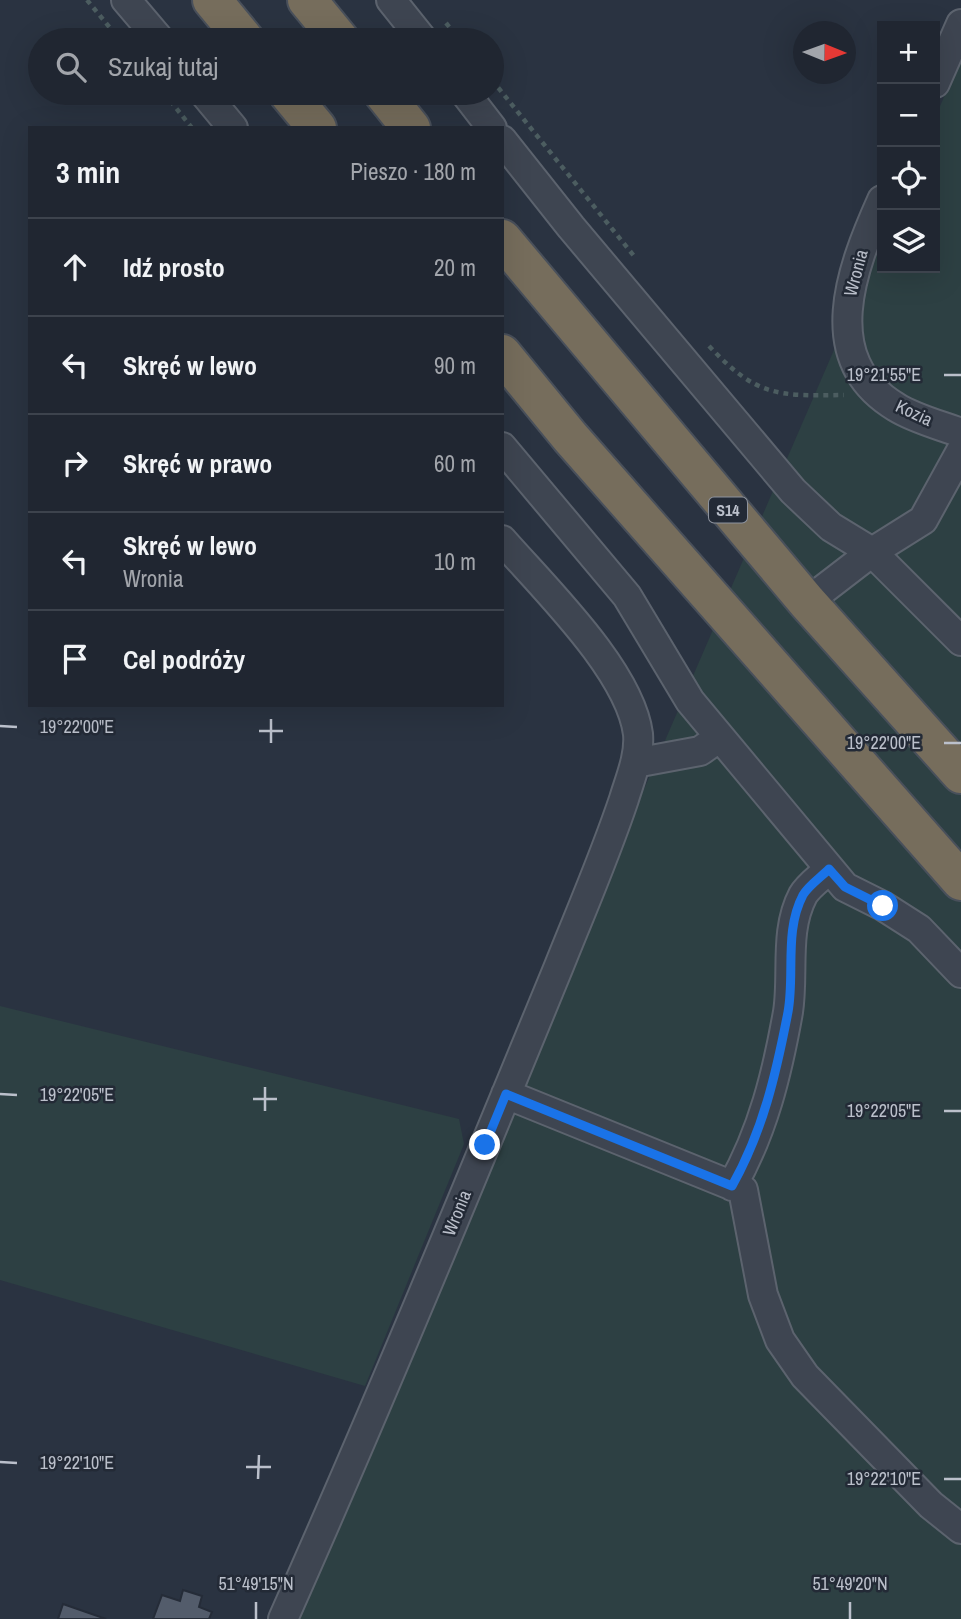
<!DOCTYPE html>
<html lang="pl">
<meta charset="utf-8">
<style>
:root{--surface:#202631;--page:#282e39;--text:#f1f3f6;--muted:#a2a5ab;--line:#3d434d}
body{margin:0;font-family:"Archivo Narrow",sans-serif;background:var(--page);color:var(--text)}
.controls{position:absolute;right:21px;top:21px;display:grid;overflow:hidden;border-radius:0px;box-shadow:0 7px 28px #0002}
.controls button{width:63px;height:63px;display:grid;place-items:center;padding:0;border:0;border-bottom:2px solid var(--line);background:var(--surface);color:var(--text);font:35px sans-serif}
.compass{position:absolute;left:793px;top:21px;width:63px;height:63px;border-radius:50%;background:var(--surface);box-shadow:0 7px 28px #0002;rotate:91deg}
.stop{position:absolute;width:21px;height:21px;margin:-16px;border:5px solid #1a73e8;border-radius:50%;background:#fff}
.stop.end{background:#1a73e8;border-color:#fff;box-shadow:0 2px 7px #0008}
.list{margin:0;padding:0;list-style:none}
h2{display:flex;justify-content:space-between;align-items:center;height:91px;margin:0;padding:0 28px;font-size:30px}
h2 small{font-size:23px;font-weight:400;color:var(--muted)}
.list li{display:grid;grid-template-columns:46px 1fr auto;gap:21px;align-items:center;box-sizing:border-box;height:98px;padding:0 28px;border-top:2px solid var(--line)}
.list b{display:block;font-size:26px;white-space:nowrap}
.list p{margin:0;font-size:23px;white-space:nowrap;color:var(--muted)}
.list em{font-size:23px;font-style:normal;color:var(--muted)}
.icon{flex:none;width:38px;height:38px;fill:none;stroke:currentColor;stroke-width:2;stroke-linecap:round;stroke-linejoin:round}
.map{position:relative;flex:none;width:961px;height:1619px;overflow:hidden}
.search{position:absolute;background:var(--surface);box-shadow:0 7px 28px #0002;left:28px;top:28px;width:476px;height:77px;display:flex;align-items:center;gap:18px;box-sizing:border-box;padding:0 24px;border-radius:38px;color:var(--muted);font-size:26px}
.panel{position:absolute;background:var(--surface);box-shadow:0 7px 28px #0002;left:28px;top:126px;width:476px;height:581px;border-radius:0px}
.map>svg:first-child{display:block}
.green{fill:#2d4043}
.building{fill:#535c6b;stroke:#252c38;stroke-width:2}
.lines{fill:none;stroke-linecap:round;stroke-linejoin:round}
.minor-casing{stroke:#5c636e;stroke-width:32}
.highway-casing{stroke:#49505b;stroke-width:42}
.path{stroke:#4c5d60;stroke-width:4.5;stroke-dasharray:5 5;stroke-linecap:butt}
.minor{stroke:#3e4551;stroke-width:28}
.highway{stroke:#766d5c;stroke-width:38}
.route{stroke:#1a73e8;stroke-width:9}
.ticks{fill:none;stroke:#bbc0cb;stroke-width:2.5}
.labels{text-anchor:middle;stroke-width:5;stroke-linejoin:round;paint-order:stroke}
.shield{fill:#232a36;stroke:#8d939e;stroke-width:2}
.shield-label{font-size:16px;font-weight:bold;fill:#bbc0cb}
.street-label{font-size:18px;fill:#bbc0cb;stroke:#232a36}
.ticks-label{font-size:18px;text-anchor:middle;fill:#bbc0cb;stroke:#232a36;stroke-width:5;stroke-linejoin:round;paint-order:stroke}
</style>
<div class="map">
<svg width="961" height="1619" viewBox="0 0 961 1619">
<rect width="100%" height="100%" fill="#2a3341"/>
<path class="green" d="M961,57V1619H285L882,239V268H935V118Z
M0,1006L459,1119L464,1144L365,1386L0,1280Z"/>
<path class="building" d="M183,1590L202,1596L199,1607L212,1612L209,1619H153L162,1595L180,1601Z
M63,1604L106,1619H58Z"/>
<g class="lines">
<g class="minor-casing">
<path id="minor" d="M126,0L160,40
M391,0L423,40
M935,83L961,24
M204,93L233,128
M465,93L492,128
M502,140L571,227L793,491L831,527L872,552L961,641
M882,200C852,267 816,359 896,407C915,419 940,425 961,433
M502,447L627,596L690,701L845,887L883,906L919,929L961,973
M807,602L872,552L923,520L961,451
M635,763L700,751L720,737
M506,1094L743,1190L763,1295L780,1340L805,1376L931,1505L961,1529
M732,1186C763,1131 777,1074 788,1012C794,974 784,931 803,895C808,886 821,877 829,869
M283,1619C379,1403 469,1185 559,966C581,911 605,856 624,799C630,779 640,756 638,734C630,671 544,588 502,540"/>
</g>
<g class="highway-casing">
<path id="highway" d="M212,0L245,40
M307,0L340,40
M288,93L317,128
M383,93L411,128
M502,239L807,602L961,774
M502,354L570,437L961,881"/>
</g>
<path class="path" d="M87,0L120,40
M446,23L460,40
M492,80L634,256
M164,93L192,128
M709,346C757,397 777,396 844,395"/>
<use href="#minor" class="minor"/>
<use href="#highway" class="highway"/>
</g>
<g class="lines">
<path class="route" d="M485,1145L506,1094L732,1186C763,1131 776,1074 788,1012C795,974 784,931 803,895C808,886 821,877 829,869L845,887L883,906"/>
</g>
<path class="ticks" d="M944,375H961M0,726L17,727M259,731H283M271,743V719M944,743H961M0,1094L17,1095M253,1099H277M265,1111V1087M944,1111H961M0,1462L17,1463M246,1467H271M258,1479L259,1455M944,1479H961M256,1619V1602M850,1619V1602"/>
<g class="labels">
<rect class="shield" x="709" y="497.5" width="38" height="25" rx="5"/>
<g class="shield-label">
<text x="728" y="516">S14</text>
</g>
<g class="street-label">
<text transform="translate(856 273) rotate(-75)" y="6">Wronia</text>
<text transform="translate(914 413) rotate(25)" y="6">Kozia</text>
<text transform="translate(457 1213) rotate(-68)" y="6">Wronia</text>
</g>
</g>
<g class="ticks-label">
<text x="884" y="381">19°21'55"E</text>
<text x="77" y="733">19°22'00"E</text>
<text x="884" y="749">19°22'00"E</text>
<text x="77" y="1101">19°22'05"E</text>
<text x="884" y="1117">19°22'05"E</text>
<text x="77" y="1469">19°22'10"E</text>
<text x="884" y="1485">19°22'10"E</text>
<text x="256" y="1590">51°49'15"N</text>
<text x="850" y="1590">51°49'20"N</text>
</g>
</svg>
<div class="controls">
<button>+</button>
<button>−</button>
<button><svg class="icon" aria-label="locate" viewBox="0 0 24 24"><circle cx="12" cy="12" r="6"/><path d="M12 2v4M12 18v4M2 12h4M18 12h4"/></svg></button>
<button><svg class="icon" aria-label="layers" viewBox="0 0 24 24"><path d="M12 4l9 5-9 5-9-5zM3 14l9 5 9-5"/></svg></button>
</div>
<svg class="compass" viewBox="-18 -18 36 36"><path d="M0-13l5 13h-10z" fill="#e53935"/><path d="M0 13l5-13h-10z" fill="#a2a5ab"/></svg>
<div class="stop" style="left:883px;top:906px"></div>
<div class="stop end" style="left:485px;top:1145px"></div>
<div class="search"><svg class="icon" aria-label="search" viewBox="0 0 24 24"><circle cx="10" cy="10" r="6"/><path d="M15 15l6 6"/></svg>Szukaj tutaj</div>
<section class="panel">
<h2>3 min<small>Pieszo · 180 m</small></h2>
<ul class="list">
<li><svg class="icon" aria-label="ahead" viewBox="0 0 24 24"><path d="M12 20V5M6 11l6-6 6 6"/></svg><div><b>Idź prosto</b></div><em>20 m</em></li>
<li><svg class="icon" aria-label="left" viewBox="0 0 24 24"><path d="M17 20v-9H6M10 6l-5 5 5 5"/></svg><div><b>Skręć w lewo</b></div><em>90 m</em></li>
<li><svg class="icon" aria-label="right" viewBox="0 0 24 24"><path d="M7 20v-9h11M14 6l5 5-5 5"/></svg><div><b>Skręć w prawo</b></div><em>60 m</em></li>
<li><svg class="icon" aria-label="left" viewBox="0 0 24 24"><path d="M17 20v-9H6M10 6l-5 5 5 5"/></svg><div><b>Skręć w lewo</b><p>Wronia</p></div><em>10 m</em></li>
<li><svg class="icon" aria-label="arrive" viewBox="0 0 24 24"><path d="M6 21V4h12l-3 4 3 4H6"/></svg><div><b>Cel podróży</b></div></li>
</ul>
</section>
</div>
